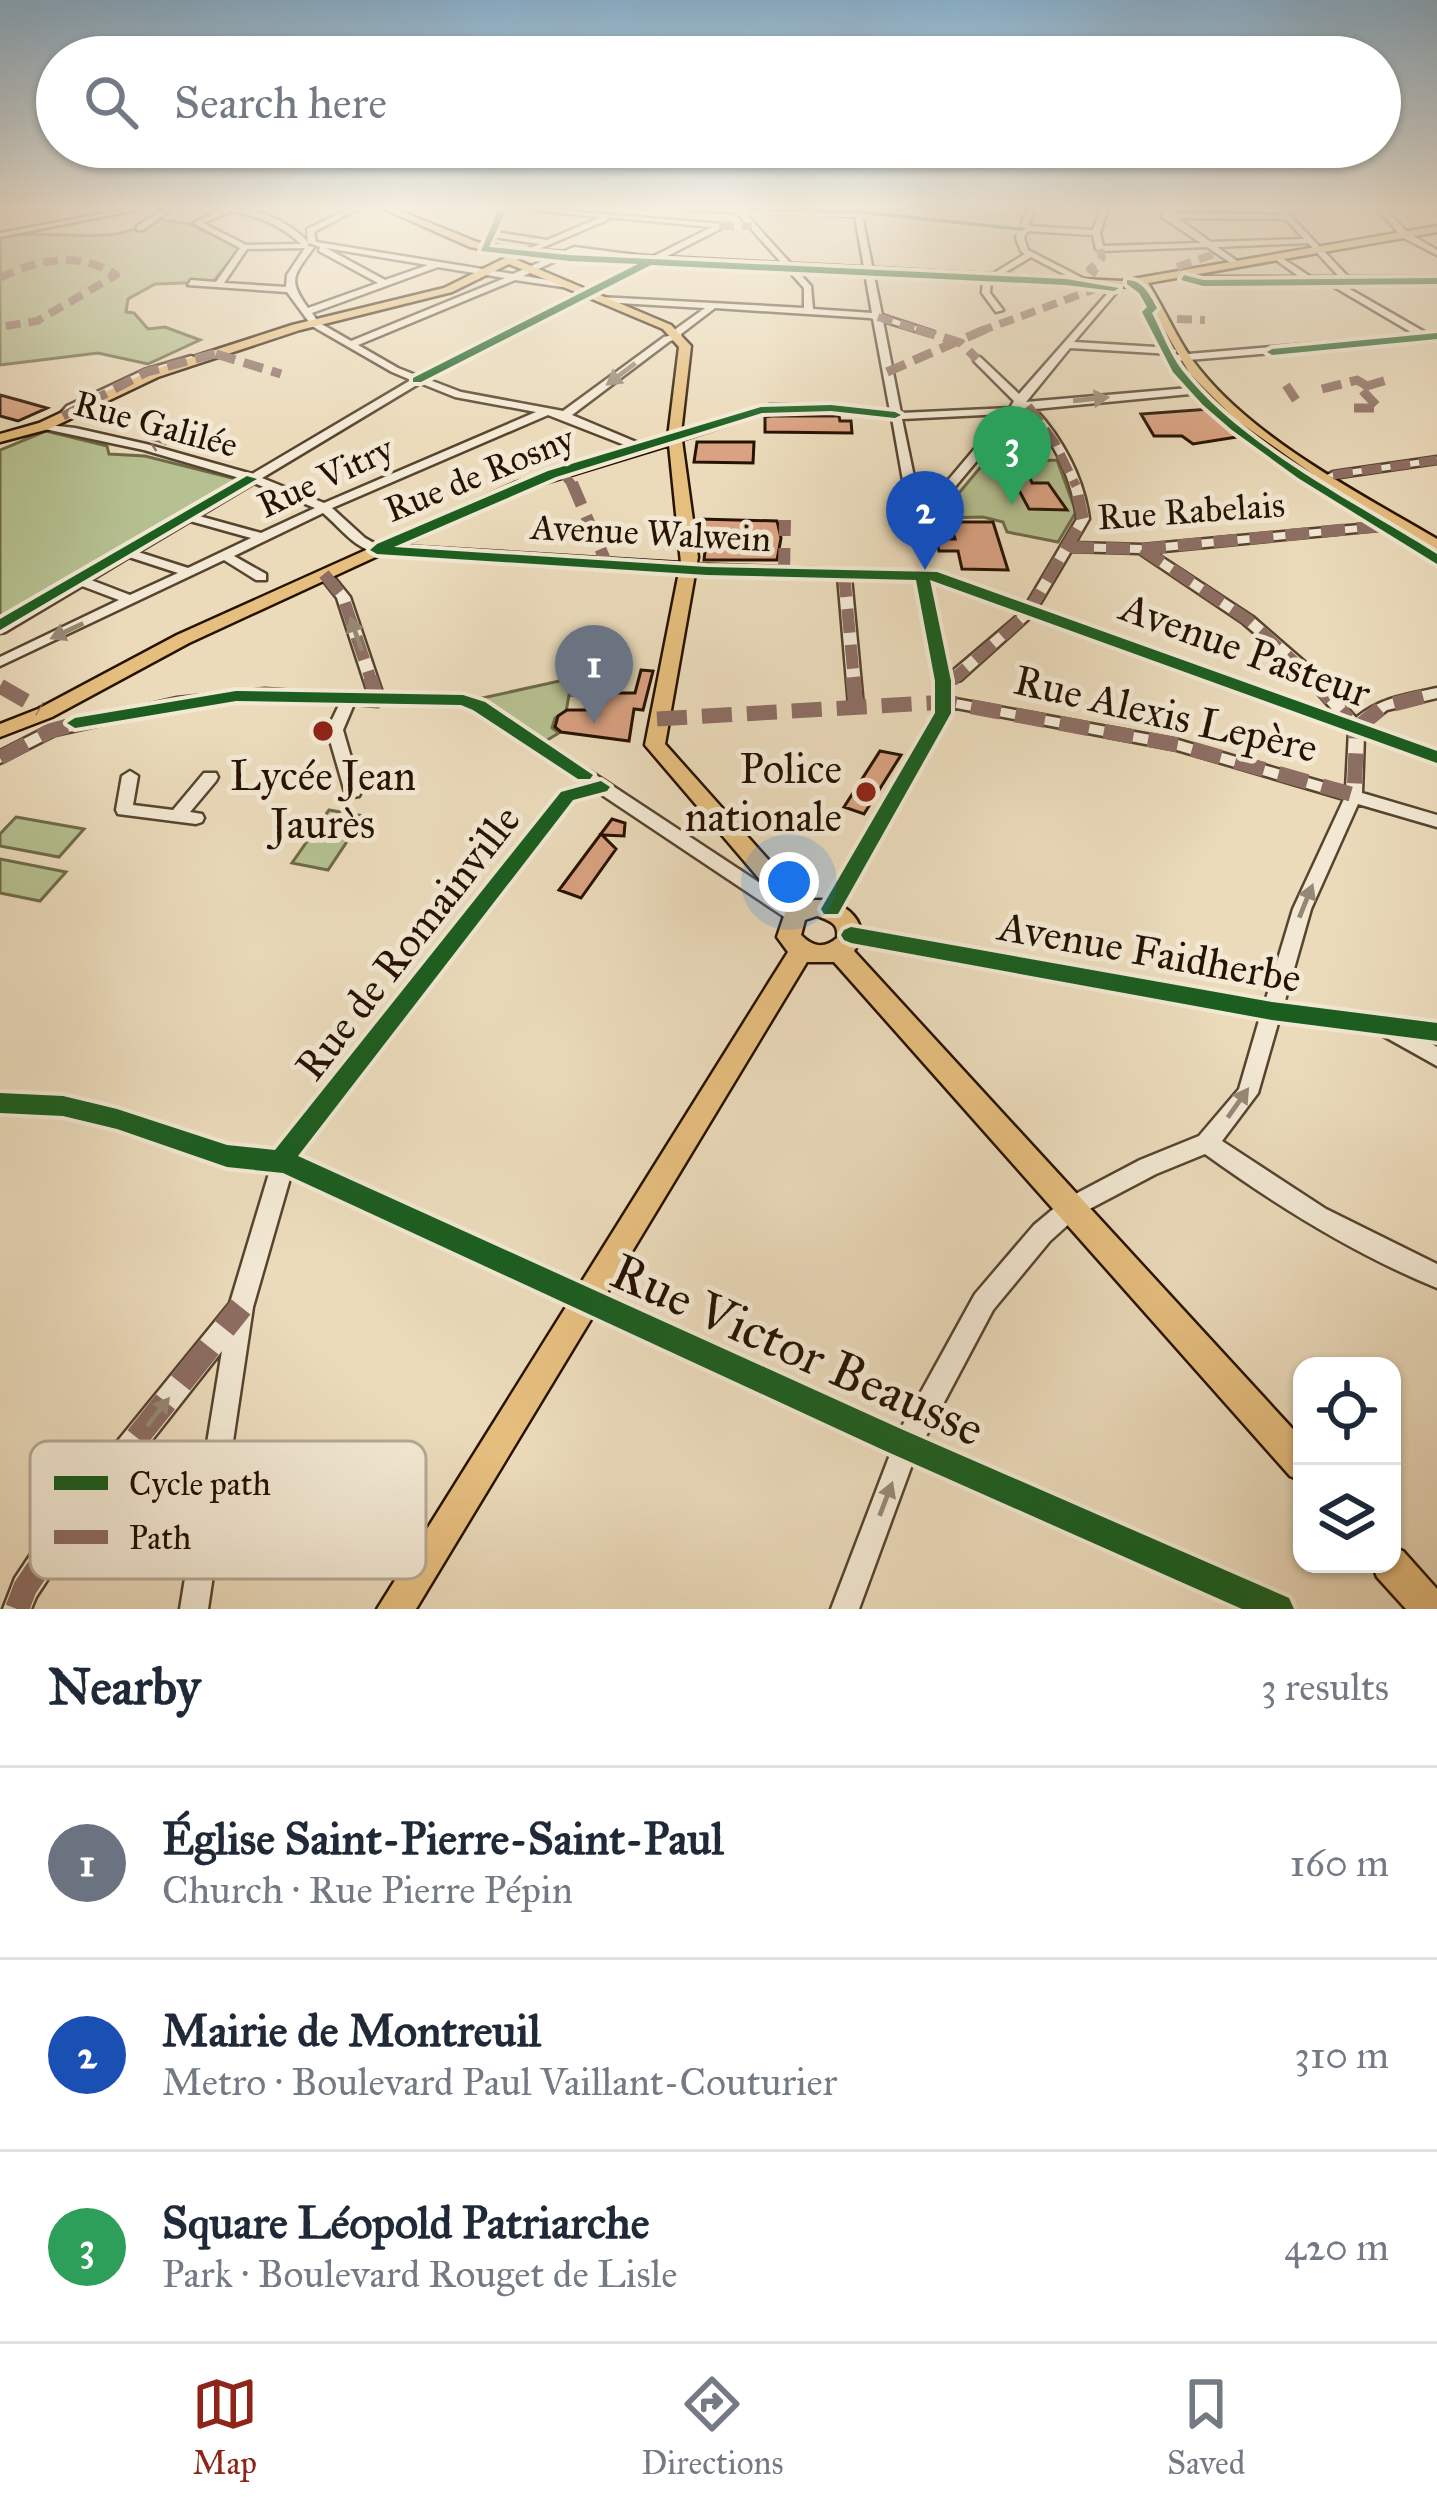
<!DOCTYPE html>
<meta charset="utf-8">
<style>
:root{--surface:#fff;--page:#f6f6f7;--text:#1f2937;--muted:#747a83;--line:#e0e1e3;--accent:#8f2418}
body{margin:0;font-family:"IM FELL Great Primer",serif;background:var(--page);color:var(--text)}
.controls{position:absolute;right:36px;bottom:36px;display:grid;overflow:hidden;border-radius:24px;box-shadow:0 3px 9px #0004}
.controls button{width:108px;height:108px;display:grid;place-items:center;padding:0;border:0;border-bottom:3px solid var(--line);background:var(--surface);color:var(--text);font:60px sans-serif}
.you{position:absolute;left:789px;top:882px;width:42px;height:42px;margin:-30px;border:9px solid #fff;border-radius:50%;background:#1a73e8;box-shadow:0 0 0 18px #1a73e833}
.badge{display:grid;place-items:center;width:78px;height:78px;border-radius:50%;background:var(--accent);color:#fff;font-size:39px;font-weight:700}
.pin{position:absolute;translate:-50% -99px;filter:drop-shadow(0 3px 6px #0008)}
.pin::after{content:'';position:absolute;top:63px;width:42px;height:36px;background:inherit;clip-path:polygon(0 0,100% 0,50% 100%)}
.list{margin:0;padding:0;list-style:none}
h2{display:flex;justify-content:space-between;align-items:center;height:156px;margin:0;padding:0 48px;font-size:51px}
h2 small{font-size:39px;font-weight:400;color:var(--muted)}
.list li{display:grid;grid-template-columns:78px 1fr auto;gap:36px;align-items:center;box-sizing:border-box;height:192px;padding:0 48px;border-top:3px solid var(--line)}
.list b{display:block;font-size:45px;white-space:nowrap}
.list p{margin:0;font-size:39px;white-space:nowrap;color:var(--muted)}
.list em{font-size:39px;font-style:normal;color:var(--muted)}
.icon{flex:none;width:66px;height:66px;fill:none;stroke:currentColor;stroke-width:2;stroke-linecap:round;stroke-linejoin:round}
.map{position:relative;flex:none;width:1437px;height:1609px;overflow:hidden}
.search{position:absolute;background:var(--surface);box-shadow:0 3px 9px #0004;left:36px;right:36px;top:36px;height:132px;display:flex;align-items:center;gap:30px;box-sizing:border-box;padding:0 42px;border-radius:66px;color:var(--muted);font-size:45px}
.sheet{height:732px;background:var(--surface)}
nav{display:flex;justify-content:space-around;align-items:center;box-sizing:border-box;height:168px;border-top:3px solid var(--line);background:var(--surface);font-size:33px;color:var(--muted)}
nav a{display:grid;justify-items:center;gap:6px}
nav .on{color:var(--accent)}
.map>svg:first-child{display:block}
.green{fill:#b6c191;stroke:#6e6a48;stroke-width:3}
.building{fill:#daa282;stroke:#261200;stroke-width:3}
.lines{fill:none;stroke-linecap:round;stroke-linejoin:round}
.minor-casing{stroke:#57442f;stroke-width:5}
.major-casing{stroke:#261200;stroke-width:5}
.minor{fill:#f2e8d3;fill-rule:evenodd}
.major{fill:#e6be7e;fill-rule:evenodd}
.quiet-far4{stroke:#8d6e63;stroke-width:8;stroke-dasharray:15 8;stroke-linecap:butt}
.quiet-far3{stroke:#8d6e63;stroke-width:9;stroke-dasharray:20 9;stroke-linecap:butt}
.quiet-far2{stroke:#8d6e63;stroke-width:12;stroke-dasharray:24 12;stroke-linecap:butt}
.quiet-far1{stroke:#8d6e63;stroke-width:15;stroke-dasharray:30 15;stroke-linecap:butt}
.quiet{stroke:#8d6e63;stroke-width:24;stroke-dasharray:46 24;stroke-linecap:butt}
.cycleway-casing{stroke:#f2e8d3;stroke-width:8}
.cycleway{fill:#1b5e20;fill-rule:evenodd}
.oneway{fill:#968874}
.poi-dot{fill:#8f2418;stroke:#f2e8d3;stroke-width:4.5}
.labels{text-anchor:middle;stroke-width:10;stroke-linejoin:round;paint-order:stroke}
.far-street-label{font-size:36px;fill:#261200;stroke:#f2e8d3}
.street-label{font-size:42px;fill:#261200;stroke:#f2e8d3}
.poi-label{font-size:42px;fill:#261200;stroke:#f2e8d3;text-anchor:end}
.near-street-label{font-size:51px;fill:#261200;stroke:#f2e8d3}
.key{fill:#f2e8d3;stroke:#b5a894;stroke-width:3}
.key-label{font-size:33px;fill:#261200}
</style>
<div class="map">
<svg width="1437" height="1609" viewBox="0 0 1437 1609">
<rect width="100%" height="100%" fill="#ebdbbb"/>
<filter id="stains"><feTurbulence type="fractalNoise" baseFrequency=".00167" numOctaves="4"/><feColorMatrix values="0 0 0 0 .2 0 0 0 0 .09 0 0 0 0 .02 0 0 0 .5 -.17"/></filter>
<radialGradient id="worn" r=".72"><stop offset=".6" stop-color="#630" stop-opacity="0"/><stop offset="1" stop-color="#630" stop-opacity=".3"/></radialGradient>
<path class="green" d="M158,219L189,224L240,248L213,282L155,284L128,299L126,312L134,313L148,329L165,327L200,340L148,364L98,353L0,365V237C51,227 109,249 158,219Z
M46,431L107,446L109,454L145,456L240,480L0,623V450Z
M1057,460L1076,512L1058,542L1007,532L1003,522L983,517L937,518L946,515L944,511L984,463Z
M573,678H597L592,697L569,695L566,712L555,718L552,728L559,733L544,742L478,699Z
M329,810L364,816L328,870L292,863Z
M16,817L84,829L59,857L0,846V834Z
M0,859L66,872L40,901L0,893Z"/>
<path class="building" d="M0,395L22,401L47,408L18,421L0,416Z
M1210,409L1243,436L1193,444L1182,436H1154L1141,414Z
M771,416H839L840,421H851L852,433L765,432V417Z
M697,442H754L753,463L694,462Z
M1001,467H1026L1032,483H1048L1067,510L1029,509L1013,479H1005Z
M699,519L777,521L781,538L777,560H704L707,535L699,534Z
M950,522H993L1008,570L962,569L958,551H939L936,539H955Z
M641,670L653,671L643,710L634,709L629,741L561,732L555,727L558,716L567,710H595L597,693H635Z
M880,751L901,755L864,814L844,807Z
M612,819L625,823L624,836L602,835L616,849L581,898L559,890Z"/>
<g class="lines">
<g class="minor-casing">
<path id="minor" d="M133,208H146L0,237V233Z
M166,208H174L143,230H137V226Z
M225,208C256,208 286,219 308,242L307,229L351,208H359L314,232L316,242L513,274L574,247L652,257L712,227L607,217V220L525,255L522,251L540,244L494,237L492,242L485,240L500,208H507L496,232L547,240L601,217L533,210L530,208L722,224V228L427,379L461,392L563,411L664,337L673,335V331L705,308L602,302L598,299L599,297L804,308V288L736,212L684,210L681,208L854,212V208H860L861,212L882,213L885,208H891L888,217L862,216L882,315L934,332L929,335L883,321L901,413L1010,408L1014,401L974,361V357H980L1019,394L1107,294L1101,284L1105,281L1115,294L1074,342L1172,348L1177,351L1172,354L1070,348L1026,402L1200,387L1205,390L1200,393L1035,409C1062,438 1084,478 1089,519L1075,543L1142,545L1392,522V528L1388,529L1154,552L1253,617L1307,664L1356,718C1379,698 1408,694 1437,688V698L1387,710L1367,726L1437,751V762L1364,736L1362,793L1437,815V827L1358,804L1311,909L1284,1004L1437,1024V1040L1422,1038L1437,1047V1066L1378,1033L1279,1020L1258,1093L1222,1141L1326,1209L1437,1264V1288C1354,1254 1277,1206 1205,1154L1156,1174L1080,1214L1050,1241L993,1310L924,1440L1288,1599L1292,1609H1245L913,1462L859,1609H831L891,1452L291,1175L253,1307L208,1609H180L222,1351L75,1538L36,1597L31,1609H3L15,1578L55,1518L230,1303L270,1170L227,1166L117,1128L63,1115L0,1112V1094L63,1097L117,1110L227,1146L276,1151L561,792L588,785L576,775L578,771H590L801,910L804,915L801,920H789L599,793L573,800L296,1157L900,1430L975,1294L1034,1225L1064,1200L1140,1160L1199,1136L1239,1089L1260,1017L851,942L844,940L842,935L844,930L851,928L1265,1002L1293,909L1344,799L1177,750L951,707V713L837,914H825L822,909L935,713L936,681L916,579L851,577L863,706L856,711L849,706L838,576L688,572L682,568L688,564L927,572L949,674L1022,612L1077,519C1073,480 1052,433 1021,408L934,512H926L907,503L892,418L831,411H770L679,441L670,439L769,405H831L890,411L873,319L870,318L715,308L681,334L682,338L670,341L572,415L648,447V451H640L548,415L332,508L365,538L381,547V553C356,551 341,528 323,513L234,556L266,574V580H256L224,560L0,666V657L119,600L82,586L5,632L0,633V623L243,479L144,450L40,428V424L75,428L146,444L252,474L411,380L392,372L312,326L287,292L188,285L191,280L216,282L240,248L193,223ZM232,211C258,216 281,225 301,244L246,245L203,223ZM744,212L855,216L872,313L813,309L811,286ZM309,243L320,247L319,251L378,283L308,308C286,278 295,275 314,247L307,246ZM303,248H305L287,275L286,287L224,283L247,249ZM326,248L428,265L385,280ZM575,252L645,261L418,376L398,368L358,345L515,280L576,289L577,287L573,284L523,276ZM438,267L505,278L351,341L318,322L312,313ZM420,383L455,397L536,412L324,503L262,478ZM1004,414L928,504L919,501L902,419ZM254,483L315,508L261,533L199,516ZM190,521L251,538L188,568L138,552ZM1071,551L1139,553L1243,623L1297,670L1337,715L1038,607ZM129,557L178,573L130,595L91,580ZM1033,615L1349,730L1346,789L1178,740L950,698V683L961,680Z
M1028,208H1035L1028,226L1093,230L1101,208H1108L1100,233L1103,246L1201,243L1163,218L1162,214L1166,212L1281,215L1276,209L1283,208L1353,282L1346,284L1308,243L1217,247L1240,263L1237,267L1207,247L1100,251L1096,249L1093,235L1027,231L1024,238L1028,250L1090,282L1083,284L1031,257L991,281L990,293L1003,310L996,312L982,293L983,280L1025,254L1021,251L1016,238ZM1177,218L1286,219L1304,239L1211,242Z
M1377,208H1384L1408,233L1437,250V255L1402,237Z
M1279,256L1317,281V285H1311L1276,260Z
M1334,280L1428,334L1437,333V339L1176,361L1171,358L1176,355L1416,335L1331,285Z
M191,356L194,357V361L150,374L75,410L67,418L58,416L67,406L144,370Z
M1437,457V463L1333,478L1327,475L1333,472Z
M1317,474L1321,475V479L1311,481L1305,478Z
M324,570L329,571L350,597L385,701L378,706L354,704L343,730L361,792L359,796L353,797L345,792L327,730L340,703L265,699L177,708L55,735L0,763V751L45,728L177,698L265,689L369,696L337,598L318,574Z
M130,771L138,776L133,805L173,810L204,773H216L218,777L216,781L190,812L202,814L204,818L202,822L196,824L118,814L116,810L122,776Z"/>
</g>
<g class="major-casing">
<path id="major" d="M382,208H393L477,242L513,249L1121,281L1437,226V232L1148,283C1166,311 1179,345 1201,371C1259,442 1359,493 1437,539V551L1338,492L1235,419L1190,374L1138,284L1121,287L524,256L517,260L671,325L691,346L681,433L698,557L665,744L806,902C835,892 877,921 854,951L1302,1439V1481L1290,1476L834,962H807L416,1609H377L788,952L777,937L786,910L645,745L679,572L382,554L189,643L52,717L0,737V724L38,709L177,635L515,483L668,437L679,347L663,329L509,264L452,292L300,330L158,377L49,429L0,442V434L39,423L150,371L292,325L444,288L511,255L470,247ZM669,445L681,563L401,546L525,489ZM817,916C830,921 839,923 837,938C824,949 813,947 801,935L805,920Z
M1198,277H1437V283L1194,282Z
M1392,1547L1403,1551L1437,1589V1609H1406L1377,1577L1372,1564H1392Z"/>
</g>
<use href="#minor" class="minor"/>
<use href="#major" class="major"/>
<path class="quiet-far4" d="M719,226H752
M1177,267L1217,253
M1097,274L1090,269L1102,258L1100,249
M0,278C37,259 80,251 116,275L37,321L0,327
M878,317L926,332
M1177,319L1205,320
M978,332L1095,289"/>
<path class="quiet-far3" d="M916,329L961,343L977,359
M216,354L281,374
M887,372L986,329
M1286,385L1296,400
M1322,389L1357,380L1367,386
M1028,406L1055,443L1076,486
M1354,408H1379L1360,388L1387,380
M63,416L147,372L221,352
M149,435L165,440L153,448
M562,472L573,486
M1333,475L1437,460"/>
<path class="quiet-far2" d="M572,483L606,562
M1070,547L1142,549L1381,526
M1142,549L1248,620L1314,680
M784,572L785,520
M844,573L854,680
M324,574L343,597L371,680
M946,680L956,677L1027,614L1083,519L1075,483"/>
<path class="quiet-far1" d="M370,677L378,701
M853,677L856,706
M1311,677L1348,719
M943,681L956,677
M0,686L40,709
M657,719L946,702L1178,745L1354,795L1357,728
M1357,728L1382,707L1437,693
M0,758L50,731L82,722"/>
<path class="quiet" d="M17,1609L25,1588L65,1528L241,1307"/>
<g class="cycleway-casing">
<path id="cycleway" d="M499,208H507L489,247L569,255L1066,279L1119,288L1114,291L1066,285L651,265L421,382H413V378L638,264L569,261L481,251Z
M734,208L851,209L1026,228L1022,231L851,213L737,211Z
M1184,275L1203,280L1437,278V284L1203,286L1181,280Z
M1127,280C1143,280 1150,295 1157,308L1152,313C1162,332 1169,353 1182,370C1241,446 1356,503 1437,554V564L1298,478L1232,430L1203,405L1173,372L1142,312L1147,307L1139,293L1127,284Z
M1437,333V339L1272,355L1267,352L1272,349Z
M831,405L895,412L901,415L895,418L831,411L762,413L556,477L394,547L707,567L937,572L1437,751V763L930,580L951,681V713L838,914H824L821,909L935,713V681L916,580L707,575L377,554L370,550L377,544L548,471L761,407Z
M247,476L257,479L0,630V619Z
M236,691L463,695L485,702L593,775L590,779H578L473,710L461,705L236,701L75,728L67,723L75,718Z
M601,781L610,787L607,791L573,800L298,1156L901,1429L1289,1598L1294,1609H1242L881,1449L283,1173L227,1167L117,1129L63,1116L0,1113V1093L63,1096L117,1109L227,1145L275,1150L561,792Z
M851,927L1272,1002L1437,1023V1041L1272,1020L851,943L844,940L841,935L844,930Z"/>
</g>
<use href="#cycleway" class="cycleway"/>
</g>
<defs><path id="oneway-solid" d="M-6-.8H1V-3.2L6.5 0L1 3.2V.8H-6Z" transform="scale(3)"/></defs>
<g class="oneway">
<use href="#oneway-solid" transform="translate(621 374) rotate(143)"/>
<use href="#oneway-solid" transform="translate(1091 399) rotate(-6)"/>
<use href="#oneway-solid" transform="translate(67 631) rotate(155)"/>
<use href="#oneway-solid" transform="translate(356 634) rotate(-109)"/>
<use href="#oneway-solid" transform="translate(1306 901) rotate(-68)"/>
<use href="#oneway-solid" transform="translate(1238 1103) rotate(-55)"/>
<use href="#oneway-solid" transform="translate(158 1412) rotate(-52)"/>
<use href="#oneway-solid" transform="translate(886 1499) rotate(-69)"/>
</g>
<linearGradient id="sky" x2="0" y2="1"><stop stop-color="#8ab6d6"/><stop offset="0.48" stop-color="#f6efe0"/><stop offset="1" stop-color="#f6efe0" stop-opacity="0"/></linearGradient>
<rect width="1437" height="433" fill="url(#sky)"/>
<g class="poi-dot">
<circle cx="323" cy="731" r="12"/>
<circle cx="866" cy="792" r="12"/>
</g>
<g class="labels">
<g class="far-street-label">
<text transform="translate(156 423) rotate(15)" y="13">Rue Galilée</text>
<text transform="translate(479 473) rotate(-22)" y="13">Rue de Rosny</text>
<text transform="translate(325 476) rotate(-25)" y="13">Rue Vitry</text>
<text transform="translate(1191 510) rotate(-4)" y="13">Rue Rabelais</text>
<text transform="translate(651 532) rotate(3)" y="13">Avenue Walwein</text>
</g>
<g class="street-label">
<text transform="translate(1246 649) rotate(20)" y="15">Avenue Pasteur</text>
<text transform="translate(1166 713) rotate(13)" y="15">Rue Alexis Lepère</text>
<text transform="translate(407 942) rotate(-52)" y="15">Rue de Romainville</text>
<text transform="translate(1150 951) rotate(10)" y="15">Avenue Faidherbe</text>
</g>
<g class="poi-label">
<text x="842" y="783">Police<tspan x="842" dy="48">nationale</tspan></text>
<text x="323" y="790" text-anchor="middle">Lycée Jean<tspan x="323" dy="48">Jaurès</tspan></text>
</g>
<g class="near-street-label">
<text transform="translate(798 1349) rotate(24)" y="18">Rue Victor Beausse</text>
</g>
</g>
<rect x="30" y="1441" width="396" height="138" rx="18" class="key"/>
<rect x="54" y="1476" width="54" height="14" fill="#1b5e20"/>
<rect x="54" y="1530" width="54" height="14" fill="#8d6e63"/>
<g class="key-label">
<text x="129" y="1495">Cycle path</text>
<text x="129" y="1549">Path</text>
</g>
<rect width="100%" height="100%" filter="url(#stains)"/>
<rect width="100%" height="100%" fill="url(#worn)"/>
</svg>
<div class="controls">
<button><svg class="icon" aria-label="locate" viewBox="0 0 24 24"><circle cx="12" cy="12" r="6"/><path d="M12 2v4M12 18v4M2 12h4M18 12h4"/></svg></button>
<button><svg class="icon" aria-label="layers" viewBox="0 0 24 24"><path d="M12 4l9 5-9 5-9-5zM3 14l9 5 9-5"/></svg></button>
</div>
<div class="you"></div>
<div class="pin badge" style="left:594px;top:724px;background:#6b7280">1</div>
<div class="pin badge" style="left:925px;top:570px;background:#1a4fb4">2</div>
<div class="pin badge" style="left:1012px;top:505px;background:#2e9e5b">3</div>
<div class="search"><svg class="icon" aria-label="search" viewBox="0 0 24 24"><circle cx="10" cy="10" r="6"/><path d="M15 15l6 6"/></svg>Search here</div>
</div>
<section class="sheet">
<h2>Nearby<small>3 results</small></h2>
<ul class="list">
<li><span class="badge" style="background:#6b7280">1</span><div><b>Église Saint-Pierre-Saint-Paul</b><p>Church · Rue Pierre Pépin</p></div><em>160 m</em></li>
<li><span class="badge" style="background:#1a4fb4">2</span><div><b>Mairie de Montreuil</b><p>Metro · Boulevard Paul Vaillant-Couturier</p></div><em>310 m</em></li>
<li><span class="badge" style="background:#2e9e5b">3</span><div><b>Square Léopold Patriarche</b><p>Park · Boulevard Rouget de Lisle</p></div><em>420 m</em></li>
</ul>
</section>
<nav>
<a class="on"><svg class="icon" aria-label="map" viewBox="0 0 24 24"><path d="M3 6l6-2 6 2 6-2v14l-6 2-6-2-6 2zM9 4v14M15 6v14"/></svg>Map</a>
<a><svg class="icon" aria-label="directions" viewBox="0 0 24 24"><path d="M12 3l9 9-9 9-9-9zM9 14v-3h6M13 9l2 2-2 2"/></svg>Directions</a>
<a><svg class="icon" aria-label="saved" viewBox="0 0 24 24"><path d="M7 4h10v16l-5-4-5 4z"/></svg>Saved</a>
</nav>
